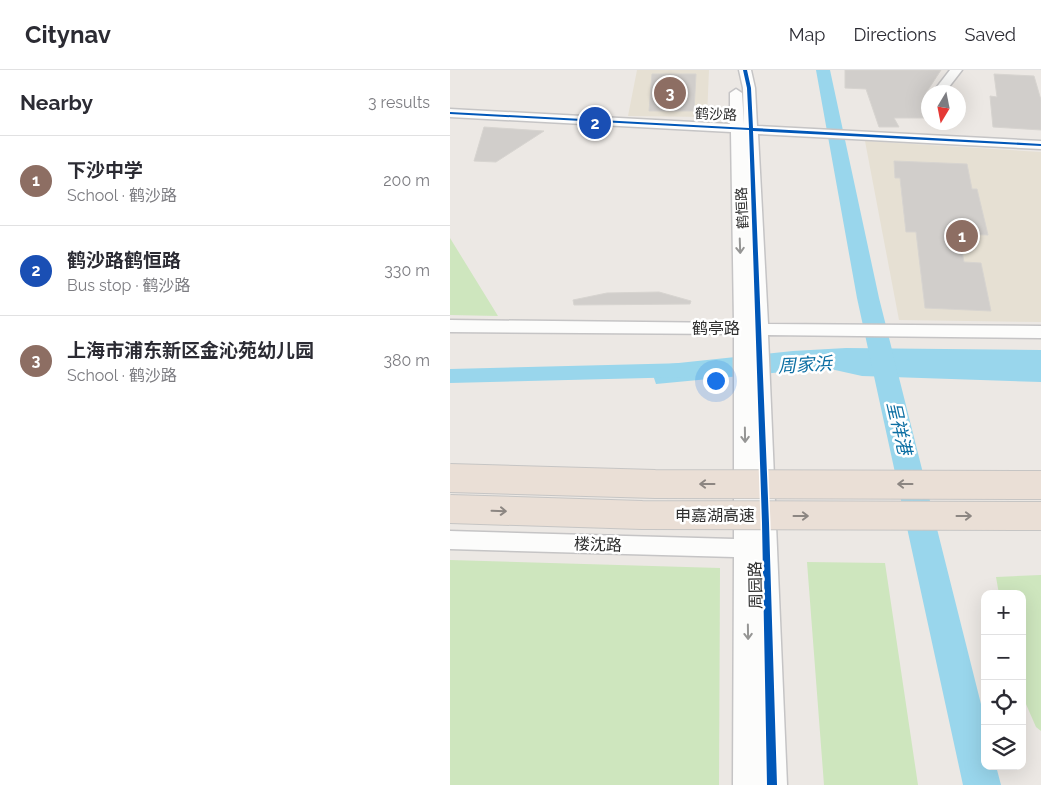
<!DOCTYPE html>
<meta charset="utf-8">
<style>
:root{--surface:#fff;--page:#f2f2f3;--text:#2b2b33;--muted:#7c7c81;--line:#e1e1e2;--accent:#1a73e8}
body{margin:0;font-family:Raleway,"Noto Sans SC",sans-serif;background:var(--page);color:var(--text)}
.controls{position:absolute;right:15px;bottom:15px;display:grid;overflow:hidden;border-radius:10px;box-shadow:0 5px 20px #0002}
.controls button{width:45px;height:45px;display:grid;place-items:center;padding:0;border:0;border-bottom:1px solid var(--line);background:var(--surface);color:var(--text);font:25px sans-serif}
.compass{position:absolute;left:471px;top:15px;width:45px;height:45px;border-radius:50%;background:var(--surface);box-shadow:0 5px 20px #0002;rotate:190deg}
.you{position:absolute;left:265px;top:310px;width:18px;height:18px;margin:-12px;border:4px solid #fff;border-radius:50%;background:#1a73e8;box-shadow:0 0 0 8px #1a73e833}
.badge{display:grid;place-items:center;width:32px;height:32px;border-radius:50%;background:var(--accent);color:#fff;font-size:16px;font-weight:700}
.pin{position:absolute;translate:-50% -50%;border:2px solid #fff;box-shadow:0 1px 5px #0006}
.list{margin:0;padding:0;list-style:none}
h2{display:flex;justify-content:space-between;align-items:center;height:65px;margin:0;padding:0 20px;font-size:21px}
h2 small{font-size:16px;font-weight:400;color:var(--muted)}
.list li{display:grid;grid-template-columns:32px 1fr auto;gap:15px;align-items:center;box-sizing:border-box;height:90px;padding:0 20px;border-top:1px solid var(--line)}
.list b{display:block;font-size:19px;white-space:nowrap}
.list p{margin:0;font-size:16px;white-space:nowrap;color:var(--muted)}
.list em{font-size:16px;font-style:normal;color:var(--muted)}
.icon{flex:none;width:28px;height:28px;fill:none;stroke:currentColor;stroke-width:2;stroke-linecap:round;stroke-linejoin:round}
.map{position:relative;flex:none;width:591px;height:715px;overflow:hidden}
header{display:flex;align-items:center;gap:30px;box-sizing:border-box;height:70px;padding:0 25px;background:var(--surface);border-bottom:1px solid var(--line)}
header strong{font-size:24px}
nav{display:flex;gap:28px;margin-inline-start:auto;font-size:18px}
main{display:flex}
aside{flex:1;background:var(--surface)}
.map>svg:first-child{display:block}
.education{fill:#e6e0d3}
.green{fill:#cee6be}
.water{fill:#99d6ec}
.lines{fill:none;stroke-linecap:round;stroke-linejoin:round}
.river{fill:#99d6ec;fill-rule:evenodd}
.building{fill:#d1cecb;stroke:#d7d4d0}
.minor-casing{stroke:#c5c4c5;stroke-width:3}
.minor{fill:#fcfcfb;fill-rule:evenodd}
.highway-bridge-casing{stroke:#c6c5c4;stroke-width:30;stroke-linecap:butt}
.highway-bridge{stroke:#eadfd6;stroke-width:28}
.cycleway-casing{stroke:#fff;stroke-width:3}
.cycleway{fill:#0057b8;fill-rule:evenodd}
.oneway{stroke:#959594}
.oneway2{stroke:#8c8682}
.labels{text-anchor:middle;stroke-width:5;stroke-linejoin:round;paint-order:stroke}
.far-street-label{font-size:14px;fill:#2e2e2e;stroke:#fff}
.street-label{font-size:16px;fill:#2e2e2e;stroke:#fff}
.water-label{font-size:18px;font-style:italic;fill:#0d6fa3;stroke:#fff}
</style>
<header>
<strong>Citynav</strong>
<nav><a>Map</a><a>Directions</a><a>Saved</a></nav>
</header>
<main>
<aside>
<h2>Nearby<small>3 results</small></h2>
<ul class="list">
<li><span class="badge" style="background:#8d6e63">1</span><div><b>下沙中学</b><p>School · 鹤沙路</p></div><em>200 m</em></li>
<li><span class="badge" style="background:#1a4fb4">2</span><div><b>鹤沙路鹤恒路</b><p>Bus stop · 鹤沙路</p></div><em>330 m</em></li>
<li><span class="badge" style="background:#8d6e63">3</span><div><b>上海市浦东新区金沁苑幼儿园</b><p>School · 鹤沙路</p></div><em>380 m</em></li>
</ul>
</aside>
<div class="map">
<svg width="591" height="715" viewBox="0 0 591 715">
<rect width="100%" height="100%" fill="#ece8e4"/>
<path class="education" d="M187,0H259L257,47L178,46Z
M415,71L591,82V252L449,250Z"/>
<path class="green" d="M0,168L48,246L0,245Z
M0,490L270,498L269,715H0Z
M357,492L435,493L468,715H374Z
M591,505V661L586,657L572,625V524H549L546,507Z"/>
<path class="water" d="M396,278L591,280V312L412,306L376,298L206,314L200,296L343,281Z"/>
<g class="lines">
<path class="river" d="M366,0H380L429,228L535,650V696H546L551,715H513L407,228Z
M238,293L247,295L250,300L247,305L238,307L0,313V299Z"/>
</g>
<path class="building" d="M395,0H491L476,23L477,48H444L449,57H429L416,19L395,18Z
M202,4H246L244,41H199Z
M544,4L584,6L591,30V60L543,57L540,26L547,27Z
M34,57L94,61L46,92L24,91Z
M444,91L517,94L522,119H527L538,165L509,164L514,192L531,193L541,241L475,238L466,162H456L450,108H445Z
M209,222L241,231L240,234L124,235L123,230L157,223Z"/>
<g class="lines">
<g class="minor-casing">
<path id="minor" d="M289,0H301L305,18L307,56L591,71V79L308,64L318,254L591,256V268L318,265L337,715H283L284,487L0,479V461L284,469V264L0,262V250L284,253L281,62L0,47V39L280,54V23L286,19L292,23L294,55L293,18Z
M500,0H512L495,22H483Z"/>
</g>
<use href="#minor" class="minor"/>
<g class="highway-bridge-casing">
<path id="highway-bridge" d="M0,408L205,414L591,415
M0,439L192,445L591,446"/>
</g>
<use href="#highway-bridge" class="highway-bridge"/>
<g class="cycleway-casing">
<path id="cycleway" d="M293,0H297L301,18L303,58L591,74V76L303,61L319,453L327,715H317L312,453L299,60L0,44V42L299,58L297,18Z"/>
</g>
<use href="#cycleway" class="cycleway"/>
</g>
<defs><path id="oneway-shaft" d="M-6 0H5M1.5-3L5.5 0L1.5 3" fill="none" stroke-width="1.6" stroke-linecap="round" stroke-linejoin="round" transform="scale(1.25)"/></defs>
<g class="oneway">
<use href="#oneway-shaft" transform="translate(290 176) rotate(88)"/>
<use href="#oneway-shaft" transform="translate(295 365) rotate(89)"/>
<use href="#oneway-shaft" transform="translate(298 562) rotate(89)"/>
</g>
<g class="oneway2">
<use href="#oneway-shaft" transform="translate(257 414) rotate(-180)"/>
<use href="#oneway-shaft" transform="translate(455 414) rotate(-180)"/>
<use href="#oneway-shaft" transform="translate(49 441) rotate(2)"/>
<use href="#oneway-shaft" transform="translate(351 446)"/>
<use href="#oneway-shaft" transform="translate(514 446)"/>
</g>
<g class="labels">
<g class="far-street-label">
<text transform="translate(266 44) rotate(3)" y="5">鹤沙路</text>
<text transform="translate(292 138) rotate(-93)" y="5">鹤恒路</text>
</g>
<g class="street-label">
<text x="266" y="264">鹤亭路</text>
<text x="265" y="451">申嘉湖高速</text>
<text transform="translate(148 474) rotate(2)" y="6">楼沈路</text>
<text transform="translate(305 515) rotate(-91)" y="6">周园路</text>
</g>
<g class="water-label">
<text transform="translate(355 295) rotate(-3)" y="6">周家浜</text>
<text transform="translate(449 358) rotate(77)" y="6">呈祥港</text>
</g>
</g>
</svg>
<div class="controls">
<button>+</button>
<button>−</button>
<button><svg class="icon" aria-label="locate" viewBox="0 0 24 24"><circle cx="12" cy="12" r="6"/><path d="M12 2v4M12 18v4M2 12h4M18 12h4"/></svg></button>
<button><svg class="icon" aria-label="layers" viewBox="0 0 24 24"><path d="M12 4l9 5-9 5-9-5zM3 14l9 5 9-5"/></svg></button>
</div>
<svg class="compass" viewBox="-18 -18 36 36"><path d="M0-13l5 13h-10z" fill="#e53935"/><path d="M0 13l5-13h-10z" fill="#7c7c81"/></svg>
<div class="you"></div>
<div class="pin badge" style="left:512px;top:166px;background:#8d6e63">1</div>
<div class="pin badge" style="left:145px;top:53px;background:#1a4fb4">2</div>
<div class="pin badge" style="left:220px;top:23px;background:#8d6e63">3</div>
</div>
</main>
